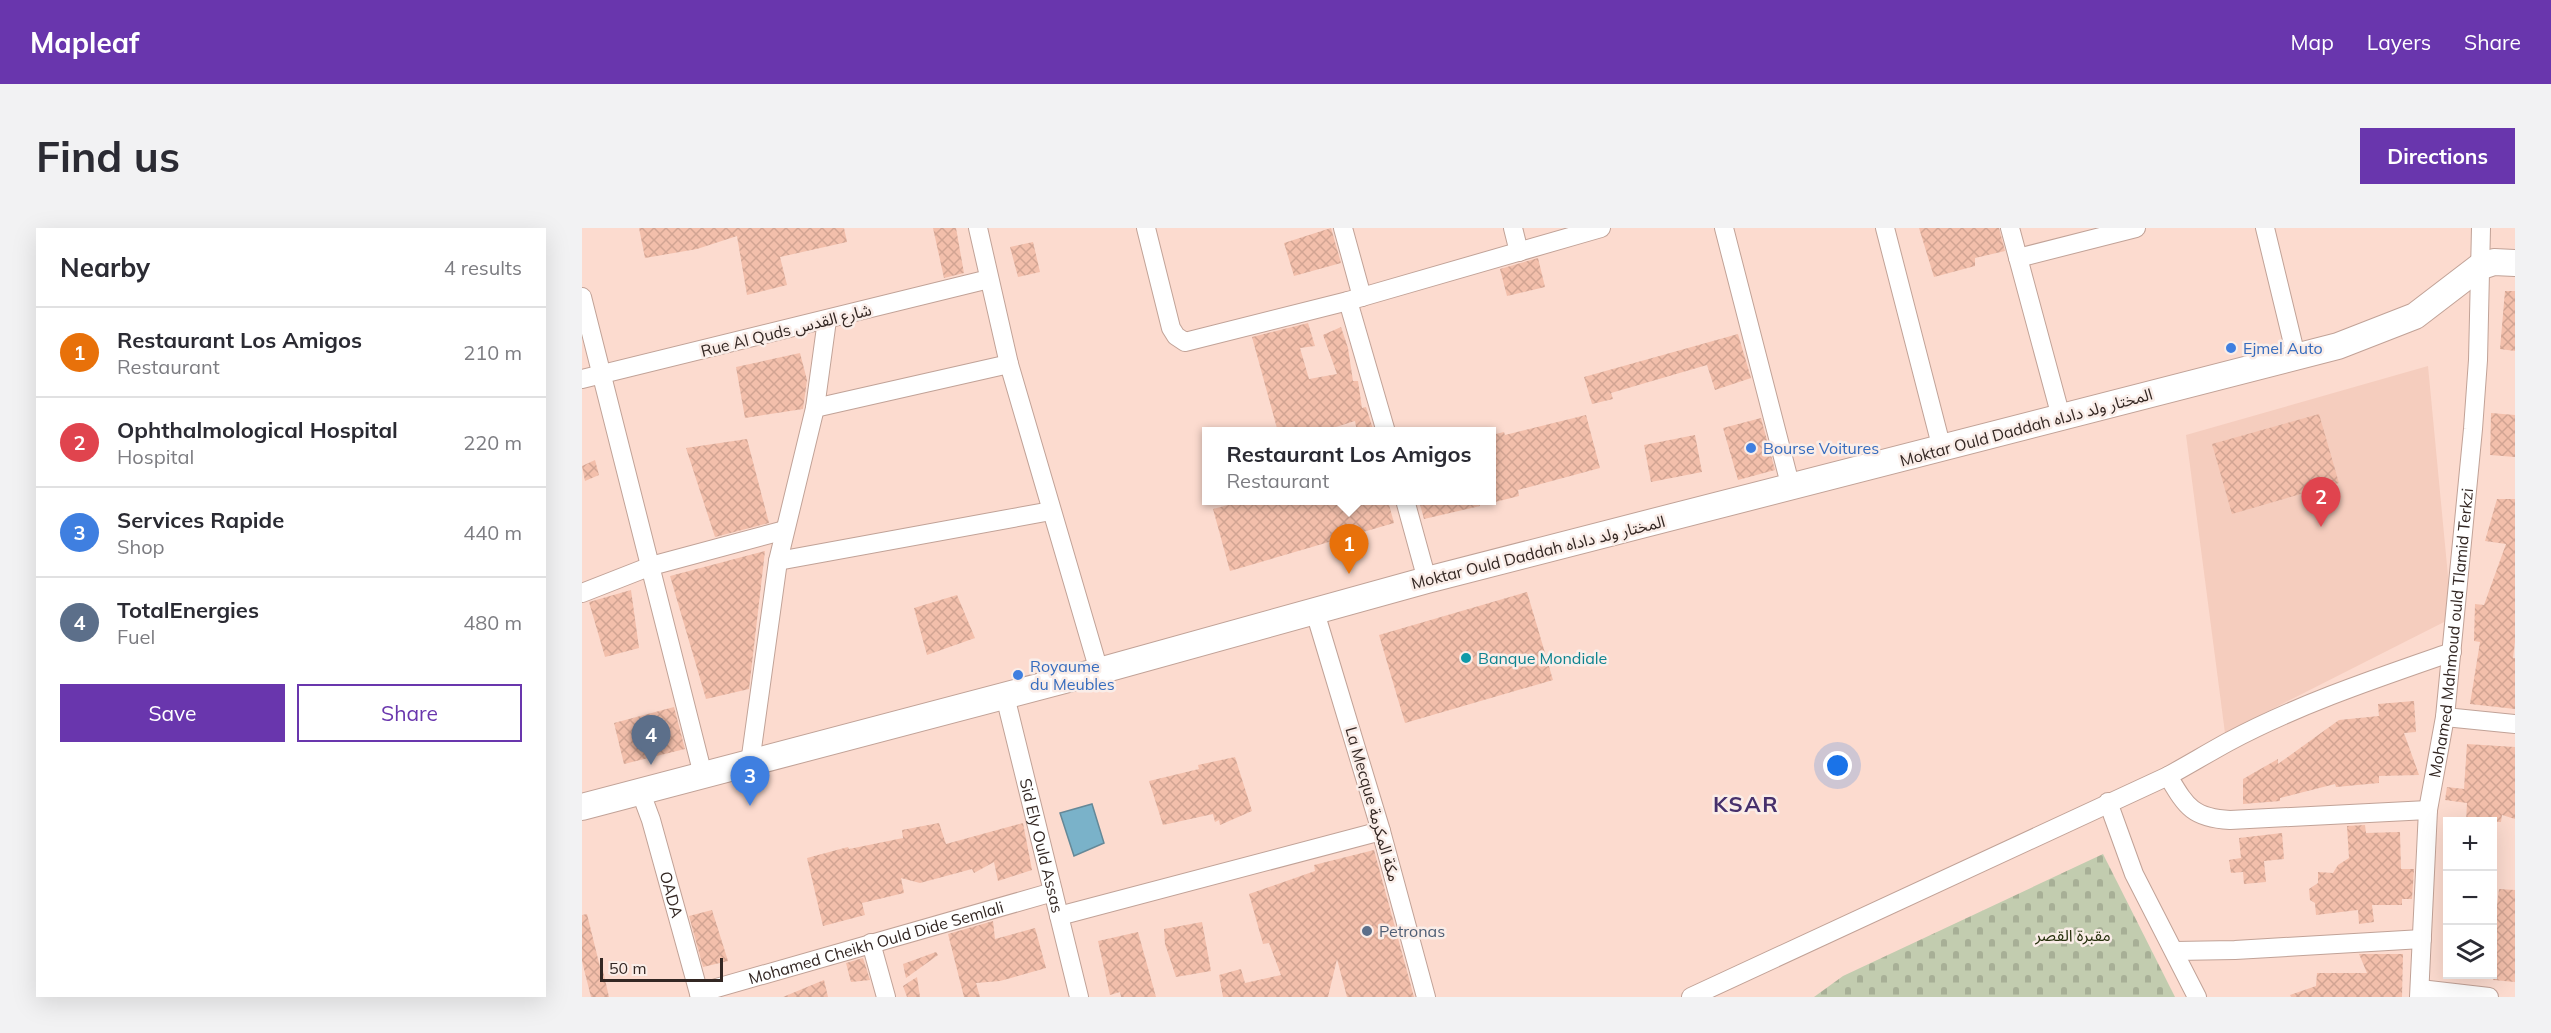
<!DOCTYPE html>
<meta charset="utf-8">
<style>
:root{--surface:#fff;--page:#f2f2f3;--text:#2b2b33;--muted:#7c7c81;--line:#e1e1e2;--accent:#6936ad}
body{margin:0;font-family:Mulish,"Noto Sans Arabic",sans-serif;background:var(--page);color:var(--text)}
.controls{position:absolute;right:18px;bottom:18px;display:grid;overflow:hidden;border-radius:0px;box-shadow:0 6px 24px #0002}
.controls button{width:54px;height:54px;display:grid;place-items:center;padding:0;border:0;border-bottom:2px solid var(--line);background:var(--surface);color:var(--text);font:30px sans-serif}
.scale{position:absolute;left:18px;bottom:15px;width:123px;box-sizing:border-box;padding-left:6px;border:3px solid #332723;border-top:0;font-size:16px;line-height:21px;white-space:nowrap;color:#332723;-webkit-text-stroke:4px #faede8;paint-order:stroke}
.you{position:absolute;left:1256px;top:538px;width:21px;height:21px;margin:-15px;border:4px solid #fff;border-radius:50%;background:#1a73e8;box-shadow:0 0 0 9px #1a73e833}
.badge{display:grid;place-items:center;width:39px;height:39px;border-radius:50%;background:var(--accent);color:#fff;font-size:20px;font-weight:700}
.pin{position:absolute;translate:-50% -50px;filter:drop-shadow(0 2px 3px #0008)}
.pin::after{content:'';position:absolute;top:32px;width:21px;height:18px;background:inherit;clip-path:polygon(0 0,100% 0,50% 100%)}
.popup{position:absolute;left:620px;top:199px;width:294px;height:78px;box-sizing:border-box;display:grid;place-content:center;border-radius:0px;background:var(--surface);filter:drop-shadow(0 2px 4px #0005);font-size:20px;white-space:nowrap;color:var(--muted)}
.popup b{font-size:22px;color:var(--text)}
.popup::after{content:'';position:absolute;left:50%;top:100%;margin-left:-12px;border:12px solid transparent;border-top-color:var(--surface)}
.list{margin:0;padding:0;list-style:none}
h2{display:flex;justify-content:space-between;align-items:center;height:78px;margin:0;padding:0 24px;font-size:26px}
h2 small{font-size:20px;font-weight:400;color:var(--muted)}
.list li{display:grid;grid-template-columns:39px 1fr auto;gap:18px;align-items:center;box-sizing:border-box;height:90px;padding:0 24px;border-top:2px solid var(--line)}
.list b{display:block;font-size:22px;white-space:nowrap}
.list p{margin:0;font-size:20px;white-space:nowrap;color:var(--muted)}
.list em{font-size:20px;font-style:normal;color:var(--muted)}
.actions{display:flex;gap:12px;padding:18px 24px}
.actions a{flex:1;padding:14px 0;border:2px solid var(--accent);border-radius:0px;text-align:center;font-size:21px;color:var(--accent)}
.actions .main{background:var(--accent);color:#fff}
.icon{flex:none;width:33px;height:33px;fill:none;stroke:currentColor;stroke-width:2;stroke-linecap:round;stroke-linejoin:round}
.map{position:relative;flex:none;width:1933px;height:769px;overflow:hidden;border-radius:0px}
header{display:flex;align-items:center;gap:36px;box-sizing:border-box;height:84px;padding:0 30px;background:var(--accent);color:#fff}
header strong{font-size:28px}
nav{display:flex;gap:33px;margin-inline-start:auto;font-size:21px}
.intro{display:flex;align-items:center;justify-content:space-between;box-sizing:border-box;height:144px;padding:0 36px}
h1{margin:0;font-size:42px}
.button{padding:15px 27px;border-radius:0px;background:var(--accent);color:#fff;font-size:21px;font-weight:700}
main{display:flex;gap:36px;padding:0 36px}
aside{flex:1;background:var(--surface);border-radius:0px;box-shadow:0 6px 24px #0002}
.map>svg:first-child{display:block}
.built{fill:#f5cdbe}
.cemetery{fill:url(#cemetery-stones)}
.water{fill:#7ab2c9;stroke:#658897;stroke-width:1.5}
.building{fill:url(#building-cross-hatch)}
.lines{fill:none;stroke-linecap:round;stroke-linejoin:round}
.minor-casing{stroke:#c1a297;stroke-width:20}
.secondary-casing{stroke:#c1a297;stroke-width:28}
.minor{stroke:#fff;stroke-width:18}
.secondary{stroke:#fff;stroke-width:26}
.shop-dot{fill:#3f7fe0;stroke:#faede8;stroke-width:2}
.culture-dot{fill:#0f9aa8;stroke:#faede8;stroke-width:2}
.service-dot{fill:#5c6f8a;stroke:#faede8;stroke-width:2}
.labels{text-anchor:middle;stroke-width:5;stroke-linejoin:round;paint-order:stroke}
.street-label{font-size:16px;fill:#332723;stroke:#faede8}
.shop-label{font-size:16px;fill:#366cbe;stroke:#faede8;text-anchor:start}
.culture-label{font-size:16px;fill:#0d838f;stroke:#faede8;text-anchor:start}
.service-label{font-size:16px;fill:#4e5e75;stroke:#faede8;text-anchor:start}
.park-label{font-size:16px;fill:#26300c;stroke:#faede8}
.district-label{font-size:22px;font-weight:bold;letter-spacing:1.5px;fill:#46306c;stroke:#faede8}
</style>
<header>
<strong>Mapleaf</strong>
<nav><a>Map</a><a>Layers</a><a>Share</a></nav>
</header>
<div class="intro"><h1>Find us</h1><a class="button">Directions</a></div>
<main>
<aside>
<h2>Nearby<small>4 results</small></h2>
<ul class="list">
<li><span class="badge" style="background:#e8710a">1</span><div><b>Restaurant Los Amigos</b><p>Restaurant</p></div><em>210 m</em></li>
<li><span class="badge" style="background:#e0444e">2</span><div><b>Ophthalmological Hospital</b><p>Hospital</p></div><em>220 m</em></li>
<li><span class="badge" style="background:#3f7fe0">3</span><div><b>Services Rapide</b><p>Shop</p></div><em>440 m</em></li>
<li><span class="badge" style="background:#5c6f8a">4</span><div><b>TotalEnergies</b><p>Fuel</p></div><em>480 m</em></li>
</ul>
<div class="actions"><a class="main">Save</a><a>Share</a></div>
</aside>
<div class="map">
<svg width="1933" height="769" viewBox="0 0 1933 769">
<defs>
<pattern id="cemetery-stones" width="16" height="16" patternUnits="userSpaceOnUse" patternTransform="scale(1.5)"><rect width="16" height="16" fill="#c2ccaf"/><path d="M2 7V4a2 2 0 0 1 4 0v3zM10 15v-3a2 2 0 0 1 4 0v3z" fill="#a7af96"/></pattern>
<pattern id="building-cross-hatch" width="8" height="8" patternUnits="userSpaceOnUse" patternTransform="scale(1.5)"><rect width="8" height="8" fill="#f3bfab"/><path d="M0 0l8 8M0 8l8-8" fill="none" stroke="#d1a493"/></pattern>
</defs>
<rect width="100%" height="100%" fill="#fcdbcf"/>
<path class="built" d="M1846,138L1870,390L1643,505L1604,207Z"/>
<path class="cemetery" d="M1521,626L1593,769H1232L1261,748Z"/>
<path class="water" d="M510,576L522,615L492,628L478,585Z"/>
<path class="building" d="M57,0H262L265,14L198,29L205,57L165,67L155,8L115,21L63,30Z
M351,0H374L382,45L362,50Z
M749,0L759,35L712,48L702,15Z
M1337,0H1417L1423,23L1393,30V38L1352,49Z
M451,14L458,44L436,49L428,19Z
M956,30L963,59L925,68L918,41Z
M1923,63H1933V123L1918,121Z
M726,95L733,118L718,120L727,151L755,146L741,107L759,99L766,120L771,153H776L780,180L784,179L791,201L775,204L773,193L738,204H696L670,109Z
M1156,106L1169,150L1133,162L1125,137L1029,165L1031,171L1010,176L1002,149Z
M218,125L225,152L221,181L163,190L154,139Z
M1909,185L1933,187V229L1908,227Z
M1737,186L1757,255L1650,286L1630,216Z
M1004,187L1018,240L936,262L937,268L909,275V207L922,204L923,207Z
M1179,190L1193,242L1156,252L1141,200Z
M1113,207L1120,244L1069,254L1062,217Z
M165,211L187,295L133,309L104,220Z
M13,232L17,247L3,253L0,238Z
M1915,271H1933V414L1931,430H1933V481L1888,476L1898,414L1892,413L1893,376L1902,377L1924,316L1903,313Z
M661,273H806L812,295L648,343L631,281Z
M837,273H897L898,278L842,291Z
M183,323L167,461L124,471L88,348Z
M49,362L57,420L23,429L7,374Z
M945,364L971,452L823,495L797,407Z
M375,367L393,410L345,427L332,380Z
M1832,473L1834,504L1822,505L1837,547L1797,548V555L1754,559L1753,556L1698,570V573L1661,576V551L1696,531V536L1757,492L1797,488L1796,476Z
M92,479L103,521L42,536L32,495Z
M1885,516L1933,519V591L1920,587L1919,594H1884L1885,575L1863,572L1865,559L1882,561Z
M653,529L670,583L638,597L637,592L633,594L631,586L581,597L567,553L617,541L616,537Z
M357,595L364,616L441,595L450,642L416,653L412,634L392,645L390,641L338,655L319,650L322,665L280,675L283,687L241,698L225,630L266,619L267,621L321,610L320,602Z
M1783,597L1784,605L1818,604L1819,641H1832L1830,671H1820V677H1790L1792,694L1777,696L1776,682L1734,687L1733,675L1728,672L1727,661L1736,655V644L1751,645L1756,637L1767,630L1765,598Z
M1700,605L1702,631L1682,633L1684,654L1662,656L1661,644L1649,645L1647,632L1659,630L1657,610Z
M792,622L832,769H765L755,731L746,769H641L637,747L659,741L663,755L699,747L687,715L681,716L667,666L733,643L732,637Z
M1917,661L1933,662V754L1911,752V711Z
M130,682L146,733L121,739L107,688Z
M5,686L18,739L20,738L27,769H9L0,733V687Z
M411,693L413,711L453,700L464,740L418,753L394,755L398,769H382L366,706Z
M620,694L629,743L594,749L583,716L582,701Z
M556,704L574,769H539L538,764L528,767L516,713Z
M354,724L356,727L324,750L321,736Z
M1777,726H1821L1820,769H1709L1708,767L1734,758L1735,745H1785Z
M281,730L288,752L269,754L264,735Z
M335,749L338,769H325L321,758Z
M242,752L246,769H201Z"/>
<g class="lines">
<g class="minor-casing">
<g id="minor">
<path d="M396,0L427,136L517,443"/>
<path d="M564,0L589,100L594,108L603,114L766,73L1019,0"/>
<path d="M761,0L780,69"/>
<path d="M931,0L937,24"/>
<path d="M1142,0L1209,260"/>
<path d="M1303,0L1360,221"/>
<path d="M1428,0L1479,189"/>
<path d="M1683,0L1714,128"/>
<path d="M1436,30L1554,0"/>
<path d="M0,69L121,547"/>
<path d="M766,73L804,204"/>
<path d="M0,151L407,51"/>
<path d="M233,180L427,136"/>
<path d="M823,272L845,352"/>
<path d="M196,333L469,283"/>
<path d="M0,365L69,338L203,302"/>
<path d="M733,384L799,603L844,769"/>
<path id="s1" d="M423,468L497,769"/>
<path d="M1863,489L1933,496"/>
<path d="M168,535L196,333L233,180L245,92"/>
<path d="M1586,548C1604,578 1610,590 1648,592L1846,582"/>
<path id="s2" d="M59,565L69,592L118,769"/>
<path d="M1526,574L1552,646L1615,769"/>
<path d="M477,688L799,603"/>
<path d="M289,715L304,769"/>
<path d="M1593,723L1653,722L1840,711"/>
<path d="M1838,761L1907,769"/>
<path id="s3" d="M117,765L471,664"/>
<path d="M1109,769L1586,548C1606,537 1626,525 1646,514C1717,476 1795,450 1870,424"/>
<path id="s4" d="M1837,769L1846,582L1863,489L1891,201L1896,132L1899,0"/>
</g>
</g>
<g class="secondary-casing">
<path id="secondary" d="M0,579L517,443L845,352L1756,118L1833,88L1897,39L1912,34L1933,35"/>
</g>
<use href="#minor" class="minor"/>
<use href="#secondary" class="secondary"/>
</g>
<g class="shop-dot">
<circle cx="1649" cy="120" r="6"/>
<circle cx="1169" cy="220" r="6"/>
<circle cx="436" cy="447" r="6"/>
</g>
<circle class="culture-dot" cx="884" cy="430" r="6"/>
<circle class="service-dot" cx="785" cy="703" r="6"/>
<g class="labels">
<g class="street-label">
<text transform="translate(204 102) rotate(-14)" y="6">Rue Al Quds شارع القدس</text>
<text transform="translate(1444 199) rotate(-15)" y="6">Moktar Ould Daddah المختار ولد داداه</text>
<text transform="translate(956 324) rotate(-14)" y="6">Moktar Ould Daddah المختار ولد داداه</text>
<text dy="6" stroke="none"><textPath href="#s4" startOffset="366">Mohamed Mahmoud ould Tlamid Terkzi</textPath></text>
<text transform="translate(791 576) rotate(74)" y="6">La Mecque مكة المكرمة</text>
<text dy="6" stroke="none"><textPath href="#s1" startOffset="154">Sid Ely Ould Assas</textPath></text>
<text dy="6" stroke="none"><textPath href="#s2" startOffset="106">OADA</textPath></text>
<text dy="6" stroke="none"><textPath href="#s3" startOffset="184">Mohamed Cheikh Ould Dide Semlali</textPath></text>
</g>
<g class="shop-label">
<text x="1661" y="126">Ejmel Auto</text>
<text x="1181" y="226">Bourse Voitures</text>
<text x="448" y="444">Royaume<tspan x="448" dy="18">du Meubles</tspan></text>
</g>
<g class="culture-label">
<text x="896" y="436">Banque Mondiale</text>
</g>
<g class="service-label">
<text x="797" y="709">Petronas</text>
</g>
<g class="park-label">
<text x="1491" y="713">مقبرة القصر</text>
</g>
<g class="district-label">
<text x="1164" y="584">KSAR</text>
</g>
</g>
</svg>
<div class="controls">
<button>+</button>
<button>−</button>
<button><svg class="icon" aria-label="layers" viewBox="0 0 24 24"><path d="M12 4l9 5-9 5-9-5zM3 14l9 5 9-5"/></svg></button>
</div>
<div class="scale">50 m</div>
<div class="you"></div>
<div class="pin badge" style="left:767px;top:346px;background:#e8710a">1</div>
<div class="popup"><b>Restaurant Los Amigos</b>Restaurant</div>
<div class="pin badge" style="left:1739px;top:299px;background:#e0444e">2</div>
<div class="pin badge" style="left:168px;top:578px;background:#3f7fe0">3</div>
<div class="pin badge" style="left:69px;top:537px;background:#5c6f8a">4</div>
</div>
</main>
